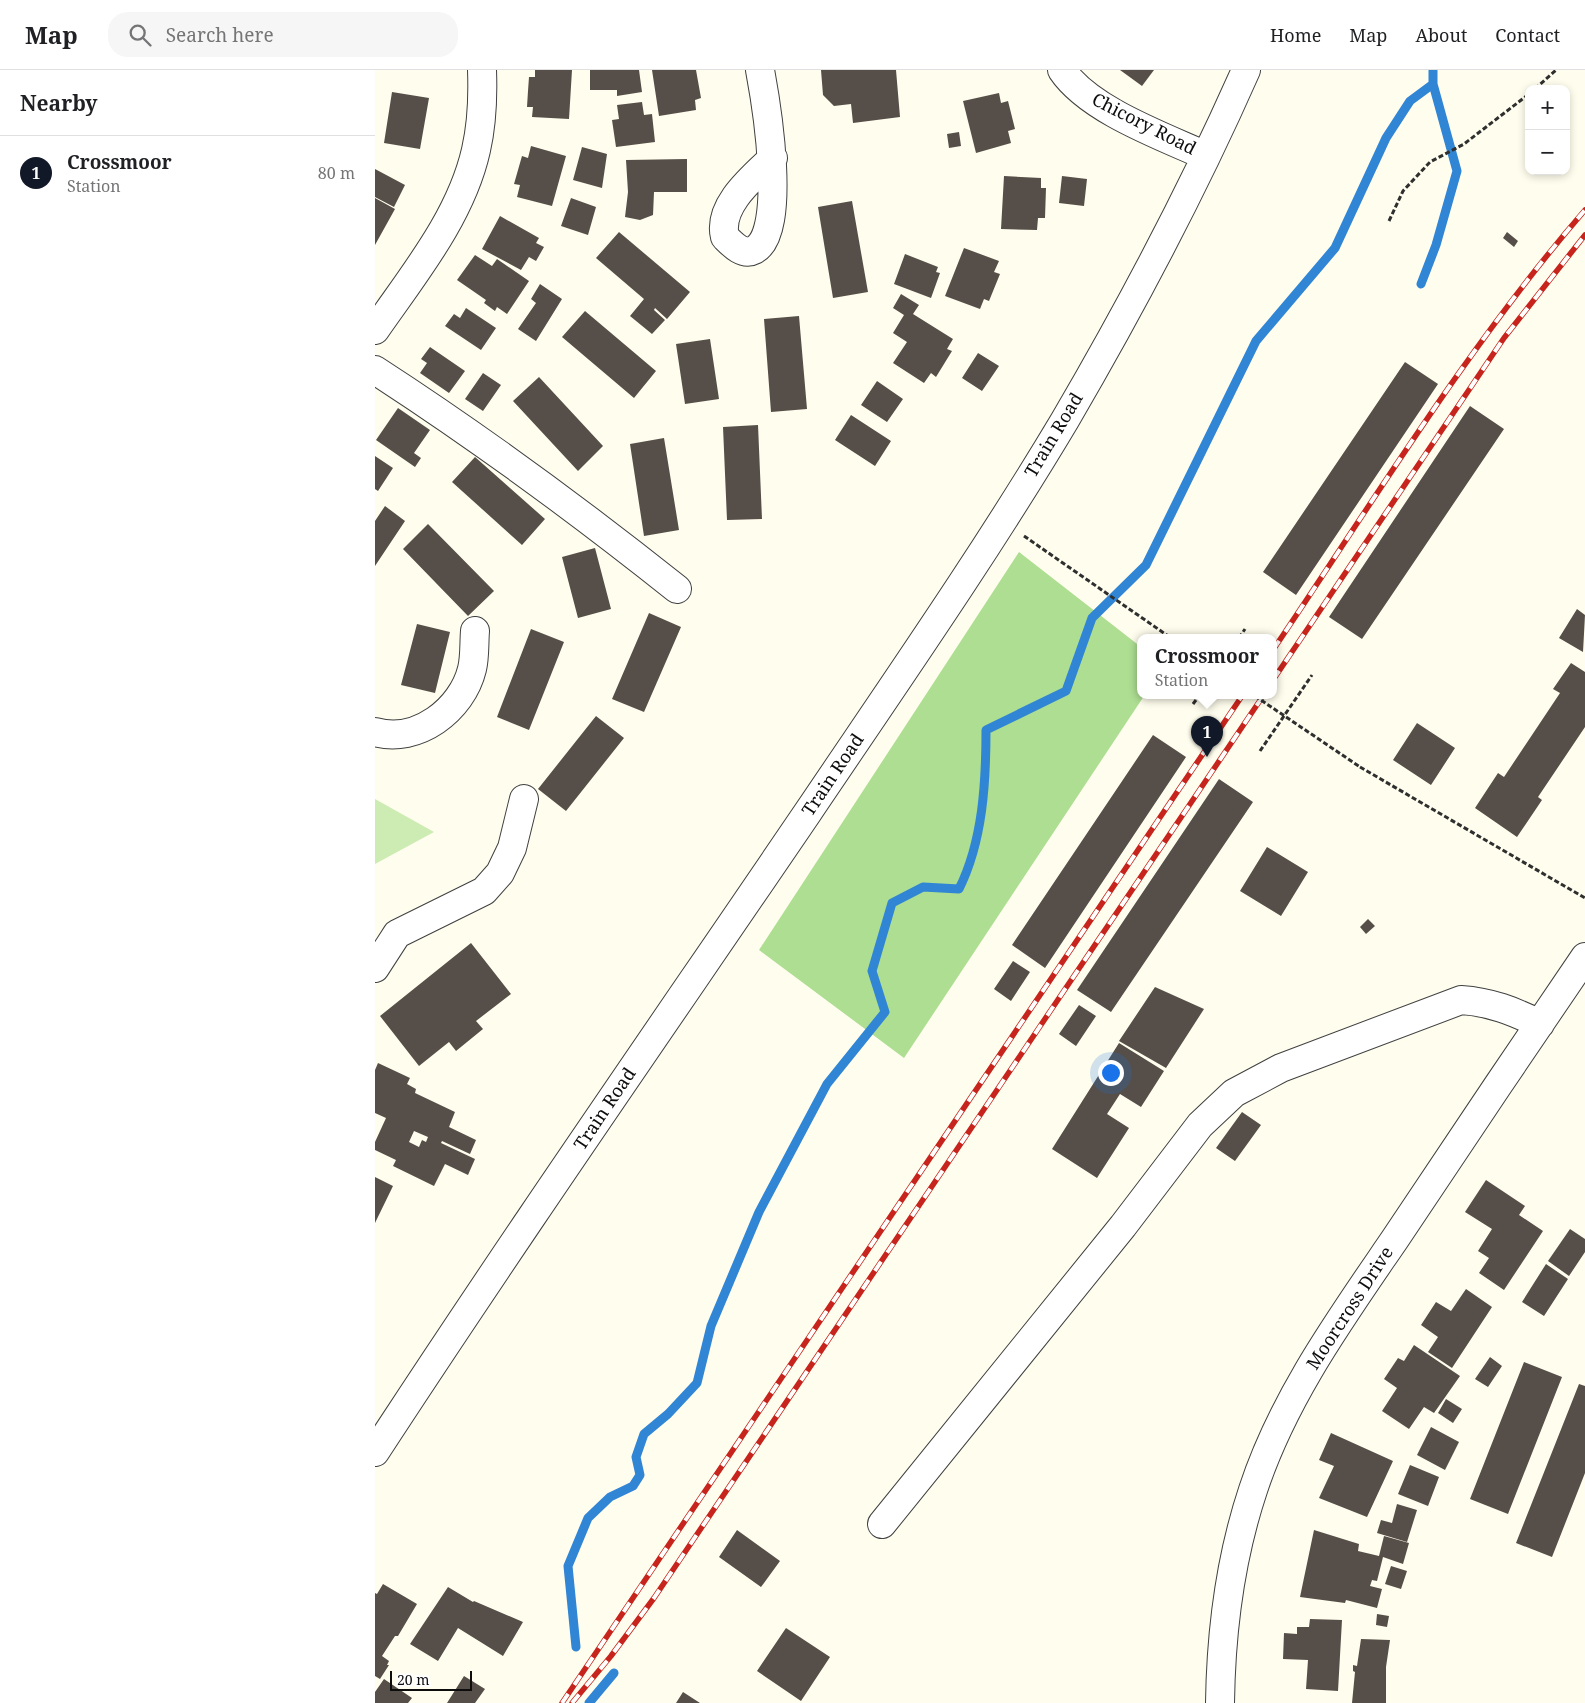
<!DOCTYPE html>
<meta charset="utf-8">
<style>
:root{--surface:#fff;--page:#f6f6f6;--text:#202124;--muted:#757577;--line:#e0e0e0;--accent:#111827}
body{margin:0;font-family:"Noto Serif",serif;background:var(--page);color:var(--text)}
.controls{position:absolute;right:15px;top:15px;display:grid;overflow:hidden;border-radius:10px;box-shadow:0 2px 8px #0003}
.controls button{width:45px;height:45px;display:grid;place-items:center;padding:0;border:0;border-bottom:1px solid var(--line);background:var(--surface);color:var(--text);font:25px sans-serif}
.scale{position:absolute;left:15px;bottom:12px;width:82px;box-sizing:border-box;padding-left:5px;border:2px solid #0d0d0d;border-top:0;font-size:14px;line-height:18px;white-space:nowrap;color:#0d0d0d;-webkit-text-stroke:4px #fff;paint-order:stroke}
.you{position:absolute;left:735px;top:1002px;width:18px;height:18px;margin:-12px;border:4px solid #fff;border-radius:50%;background:#1a73e8;box-shadow:0 0 0 8px #1a73e833}
.badge{display:grid;place-items:center;width:32px;height:32px;border-radius:50%;background:var(--accent);color:#fff;font-size:16px;font-weight:700}
.pin{position:absolute;translate:-50% -41px;filter:drop-shadow(0 1px 2px #0008)}
.pin::after{content:'';position:absolute;top:26px;width:18px;height:15px;background:inherit;clip-path:polygon(0 0,100% 0,50% 100%)}
.popup{position:absolute;left:762px;top:564px;width:140px;height:65px;box-sizing:border-box;display:grid;place-content:center;border-radius:10px;background:var(--surface);filter:drop-shadow(0 1px 4px #0005);font-size:16px;white-space:nowrap;color:var(--muted)}
.popup b{font-size:19px;color:var(--text)}
.popup::after{content:'';position:absolute;left:50%;top:100%;margin-left:-10px;border:10px solid transparent;border-top-color:var(--surface)}
.list{margin:0;padding:0;list-style:none}
h2{display:flex;justify-content:space-between;align-items:center;height:65px;margin:0;padding:0 20px;font-size:21px}
h2 small{font-size:16px;font-weight:400;color:var(--muted)}
.list li{display:grid;grid-template-columns:32px 1fr auto;gap:15px;align-items:center;box-sizing:border-box;height:75px;padding:0 20px;border-top:1px solid var(--line)}
.list b{display:block;font-size:19px;white-space:nowrap}
.list p{margin:0;font-size:16px;white-space:nowrap;color:var(--muted)}
.list em{font-size:16px;font-style:normal;color:var(--muted)}
.icon{flex:none;width:28px;height:28px;fill:none;stroke:currentColor;stroke-width:2;stroke-linecap:round;stroke-linejoin:round}
.map{position:relative;flex:none;width:1210px;height:1633px;overflow:hidden}
header{display:flex;align-items:center;gap:30px;box-sizing:border-box;height:70px;padding:0 25px;background:var(--surface);border-bottom:1px solid var(--line)}
header strong{font-size:24px}
nav{display:flex;gap:28px;margin-inline-start:auto;font-size:18px}
.search{width:350px;height:45px;background:var(--page);display:flex;align-items:center;gap:12px;box-sizing:border-box;padding:0 18px;border-radius:20px;color:var(--muted);font-size:19px}
main{display:flex}
aside{flex:1;background:var(--surface)}
.map>svg:first-child{display:block}
.green{fill:#ccecb4}
.forest{fill:#adde92}
.lines{fill:none;stroke-linecap:round;stroke-linejoin:round}
.stream{stroke:#3185d5;stroke-width:9}
.building{fill:#564f49;fill-rule:evenodd}
.minor-casing{stroke:#404040;stroke-width:30}
.path{stroke:#2f2f2f;stroke-width:3;stroke-dasharray:5 2.5;stroke-linecap:butt}
.minor{stroke:#fff;stroke-width:28}
.rail-casing{stroke:#c6241c;stroke-width:5.5}
.rail{stroke:#fff;stroke-width:4;stroke-dasharray:11;stroke-linecap:butt}
.path-bridge{stroke:#2f2f2f;stroke-width:3;stroke-dasharray:5 2.5;stroke-linecap:butt}
.labels{text-anchor:middle;stroke-width:5;stroke-linejoin:round;paint-order:stroke}
.street-label{font-size:18px;fill:#0d0d0d;stroke:#fff}
</style>
<header>
<strong>Map</strong>
<div class="search"><svg class="icon" aria-label="search" viewBox="0 0 24 24"><circle cx="10" cy="10" r="6"/><path d="M15 15l6 6"/></svg>Search here</div>
<nav><a>Home</a><a>Map</a><a>About</a><a>Contact</a></nav>
</header>
<main>
<aside>
<h2>Nearby<small></small></h2>
<ul class="list">
<li><span class="badge">1</span><div><b>Crossmoor</b><p>Station</p></div><em>80 m</em></li>
</ul>
</aside>
<div class="map">
<svg width="1210" height="1633" viewBox="0 0 1210 1633">
<rect width="100%" height="100%" fill="#fffded"/>
<path class="green" d="M0,729L59,762L0,794Z"/>
<path class="forest" d="M644,482L766,577V626H769L529,988L384,880Z"/>
<g class="lines">
<path class="stream" d="M1046,214L1061,175L1082,101L1058,14
M201,1577L193,1496L213,1448L235,1427L258,1416L265,1405L261,1387L269,1364L293,1344L322,1313L336,1256L384,1142L452,1014L510,942L497,901L517,833L548,817L584,819C608,771 611,712 611,660L691,621L717,548L771,495L881,271L960,178L1011,68L1035,31L1058,14V0
M214,1633L239,1603"/>
</g>
<path class="building" d="M160,0H197L194,49L157,47L158,37H152L153,21L154,7H160Z
M215,0H264L267,22L242,26V20H215Z
M277,0H321L326,28L320,30L321,40L284,46Z
M446,0H521L525,47L478,53L476,34L459,36L448,25Z
M745,0H779L767,16Z
M17,22L54,28L45,79L9,73Z
M624,23L626,33L633,31L640,59L633,61L636,73L601,83L588,31Z
M267,32L269,45L277,44L280,72L241,77L237,50L244,49L242,35Z
M584,62L586,76L574,78L572,64Z
M156,76L191,86L177,136L142,127L145,115L139,114L147,86L153,88Z
M207,77L232,84L227,118L198,110Z
M312,89V122H279L278,145L265,150L250,147L253,122L251,90Z
M0,99L30,115L19,137L0,127Z
M629,106L666,108V118H671L670,148H663L662,160L626,159Z
M687,106L712,109L709,136L684,133Z
M0,128L20,139L0,175Z
M196,128L221,137L213,165L186,156Z
M477,131L493,222L458,228L443,137Z
M125,146L164,168L161,173L169,177L161,191L154,187L146,200L107,179Z
M244,162L315,222L292,249L280,238L279,240L290,250L277,264L255,246L269,229L221,188Z
M1132,162L1143,171L1139,177L1128,168Z
M589,178L624,191L619,202L625,204L614,231L609,229L605,239L570,226Z
M530,184L563,197L561,202L565,203L556,228L519,214Z
M100,185L117,196L122,189L154,211L132,244L122,237L120,241L109,233L111,230L82,210Z
M165,214L187,229L161,271L143,259L161,233L156,229Z
M526,224L544,235L538,244L578,269L572,279L577,281L561,307L556,303L549,313L518,293L532,272L518,263L529,245L518,238Z
M91,238L121,258L106,280L70,256L79,244L85,248Z
M210,241L281,301L259,328L187,267Z
M424,246L432,339L396,342L389,249Z
M335,269L344,329L310,334L301,274Z
M55,277L90,301L74,323L45,303L52,293L46,289Z
M603,283L624,296L607,321L587,308Z
M1030,292L1063,314L921,525L888,502Z
M108,303L126,315L108,341L90,329Z
M164,307L228,376L203,401L138,331Z
M502,311L528,329L512,352L486,335Z
M1095,336L1129,359L987,569L954,547Z
M23,338L55,360L39,383L46,388L40,397L1,370Z
M476,345L516,371L500,396L460,370Z
M383,355L387,449L352,450L348,357Z
M289,368L304,460L269,466L255,374Z
M0,386L18,398L3,421L0,419Z
M100,387L170,449L147,475L77,412Z
M10,436L30,451L0,496V451Z
M53,454L119,521L93,546L28,479Z
M220,478L236,539L203,548L187,487Z
M1202,539L1210,545L1208,582L1184,568Z
M274,543L306,557L269,642L237,629Z
M42,554L75,562L60,623L26,615Z
M156,559L189,572L154,660L122,647Z
M1196,593L1210,602V657L1163,727L1167,730L1142,767L1100,738L1123,703L1129,707L1185,623L1178,619Z
M221,646L249,668L191,741L163,719Z
M1042,653L1080,678L1056,715L1018,690Z
M778,665L811,687L670,898L637,875Z
M844,709L878,732L736,942L702,920Z
M892,777L933,802L906,846L865,821Z
M993,849L1000,856L991,864L985,857Z
M96,873L136,924L101,951L108,959L81,981L74,972L44,996L5,946Z
M638,891L655,902L636,931L619,919Z
M780,917L829,939L791,998L744,971Z
M704,935L721,946L701,976L684,964Z
M744,973L789,1001L766,1037L745,1024L732,1044L754,1058L722,1108L677,1079Z
M3,993L35,1008L32,1014L41,1019L40,1023L80,1042L74,1057L101,1070L95,1084L67,1071L66,1073L100,1089L93,1105L70,1094L59,1116L18,1096L21,1090L0,1080V1072L11,1048L0,1043V1000ZM39,1061L53,1067L51,1072L47,1070L44,1077L34,1072Z
M867,1042L886,1055L860,1091L841,1078Z
M0,1107L18,1116L0,1153Z
M1111,1110L1150,1136L1144,1145L1168,1161L1129,1220L1104,1203L1114,1188L1103,1181L1117,1159L1090,1142Z
M1195,1159L1210,1169V1182L1194,1206L1173,1191Z
M1171,1194L1193,1209L1169,1246L1147,1232Z
M1091,1219L1117,1237L1077,1298L1053,1282L1063,1267L1046,1255L1061,1232L1076,1241Z
M1039,1275L1085,1306L1059,1343L1049,1337L1034,1359L1007,1341L1022,1318L1009,1309L1023,1288L1029,1291Z
M1115,1287L1127,1296L1113,1317L1100,1309Z
M1149,1292L1187,1307L1133,1444L1095,1429Z
M1204,1314L1210,1316V1403L1177,1487L1141,1473Z
M1071,1329L1087,1339L1078,1353L1063,1343Z
M1056,1357L1084,1372L1070,1400L1042,1385Z
M956,1363L1018,1391L992,1447L944,1428L959,1396L944,1390Z
M1035,1395L1064,1407L1053,1436L1023,1424Z
M1022,1434L1042,1440L1032,1472L1002,1463L1006,1450L1017,1453Z
M362,1460L405,1491L386,1517L344,1487Z
M939,1460L984,1474L983,1481L1004,1486L1009,1466L1034,1473L1028,1494L1008,1487L1002,1511L997,1510L995,1516L1007,1519L1002,1538L971,1530L970,1533L925,1527Z
M1016,1496L1032,1501L1026,1519L1010,1514Z
M8,1514L42,1534L23,1566H20L7,1586L14,1591L12,1595H14L5,1609L0,1606V1523L2,1524Z
M73,1517L98,1532L99,1531L148,1552L128,1586L83,1558L63,1591L35,1574Z
M1002,1544L1014,1546L1012,1557L1001,1555Z
M935,1549L967,1550L963,1621L931,1619L933,1590L908,1589L909,1563L922,1564V1557H934Z
M411,1558L455,1587L426,1631L382,1601Z
M986,1569L1015,1570L1011,1597V1633H977L980,1602L978,1601V1595L982,1596Z
M89,1606L110,1619L100,1633H72Z
M9,1609L37,1628L33,1633H0V1622Z
M308,1622L325,1633H301Z"/>
<g class="lines">
<g class="minor-casing">
<path id="minor" d="M385,0C391,32 413,163 379,180C368,186 357,174 350,167C342,136 378,107 398,88
M687,0C714,40 787,66 831,86
M0,260C38,205 86,147 101,80C107,54 108,27 107,0
M0,300C105,368 204,441 302,519
M0,662C42,674 87,640 97,599C100,587 99,573 100,561
M0,898L22,864L109,821L125,803L137,778L149,729
M0,1382C141,1166 288,955 433,742C520,613 610,484 690,350C756,237 818,120 871,0
M507,1454L748,1156L825,1055L859,1023L906,998L1086,930C1116,932 1138,941 1165,954
M845,1633C846,1560 855,1489 878,1420C908,1328 966,1248 1020,1169C1083,1074 1146,981 1210,887"/>
</g>
<path class="path" d="M1160,19L1181,0
M1014,151L1028,121L1055,92L1089,74L1154,24
M649,466L796,568
M864,568L870,559
M818,634L824,626
M885,681L937,605
M985,697L1210,828"/>
<use href="#minor" class="minor"/>
<g class="rail-casing">
<path id="rail" d="M898,580C998,432 1094,274 1210,140
M898,610L1129,268L1210,165
M187,1633L867,626
M197,1633L236,1586L279,1528L888,626"/>
</g>
<use href="#rail" class="rail"/>
<path class="path-bridge" d="M880,626L985,697"/>
</g>
<g class="labels">
<g class="street-label">
<text transform="translate(769 54) rotate(27)" y="6">Chicory Road</text>
<text transform="translate(679 365) rotate(-59)" y="6">Train Road</text>
<text transform="translate(458 705) rotate(-56)" y="6">Train Road</text>
<text transform="translate(230 1039) rotate(-56)" y="6">Train Road</text>
<text transform="translate(975 1238) rotate(-57)" y="6">Moorcross Drive</text>
</g>
</g>
</svg>
<div class="controls">
<button>+</button>
<button>−</button>
</div>
<div class="scale">20 m</div>
<div class="you"></div>
<div class="pin badge" style="left:832px;top:687px">1</div>
<div class="popup"><b>Crossmoor</b>Station</div>
</div>
</main>
